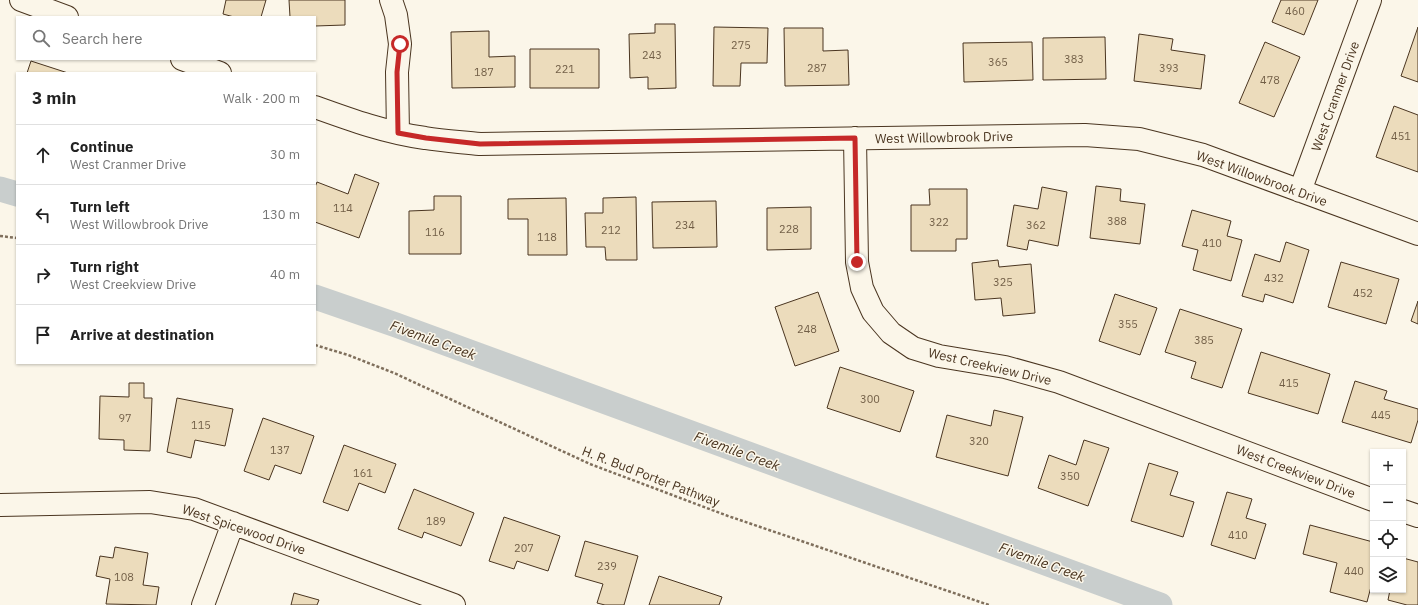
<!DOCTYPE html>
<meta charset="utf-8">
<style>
:root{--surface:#fff;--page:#f6f6f6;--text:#222;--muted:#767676;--line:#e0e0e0}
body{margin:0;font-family:"IBM Plex Sans",sans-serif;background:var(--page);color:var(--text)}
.controls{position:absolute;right:12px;bottom:12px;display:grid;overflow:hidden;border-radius:0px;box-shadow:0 1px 3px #0004}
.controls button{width:36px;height:36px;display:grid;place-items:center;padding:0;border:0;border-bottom:1px solid var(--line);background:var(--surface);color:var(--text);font:20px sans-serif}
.stop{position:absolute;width:12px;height:12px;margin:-9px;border:3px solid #c62828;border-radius:50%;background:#fff}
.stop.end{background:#c62828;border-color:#fff;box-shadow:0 1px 4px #0008}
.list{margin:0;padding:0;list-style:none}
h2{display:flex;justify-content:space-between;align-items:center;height:52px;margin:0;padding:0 16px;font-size:17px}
h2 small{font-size:13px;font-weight:400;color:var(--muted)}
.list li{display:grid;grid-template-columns:26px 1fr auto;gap:12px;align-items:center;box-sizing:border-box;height:60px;padding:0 16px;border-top:1px solid var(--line)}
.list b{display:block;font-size:15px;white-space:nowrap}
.list p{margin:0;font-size:13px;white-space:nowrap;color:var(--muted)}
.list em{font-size:13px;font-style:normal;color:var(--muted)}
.icon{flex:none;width:22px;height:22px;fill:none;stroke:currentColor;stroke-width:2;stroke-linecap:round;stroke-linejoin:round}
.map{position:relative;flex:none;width:1418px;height:605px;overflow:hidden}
.search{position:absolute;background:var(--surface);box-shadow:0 1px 3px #0004;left:16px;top:16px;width:300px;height:44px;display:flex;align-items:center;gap:10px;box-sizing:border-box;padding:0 14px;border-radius:0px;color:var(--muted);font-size:15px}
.panel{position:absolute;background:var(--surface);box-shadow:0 1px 3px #0004;left:16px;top:72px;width:300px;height:292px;border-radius:0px}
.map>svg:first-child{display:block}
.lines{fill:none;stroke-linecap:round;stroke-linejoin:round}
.canal{stroke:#c9cecd;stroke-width:25}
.building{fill:#ecdcbc;stroke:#4a3520}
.minor-casing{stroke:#4a3520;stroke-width:24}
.path{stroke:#7f6f5c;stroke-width:2.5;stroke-dasharray:3 2;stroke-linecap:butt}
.minor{stroke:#fbf6e9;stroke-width:22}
.route{stroke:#c62828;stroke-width:5}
.labels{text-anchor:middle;stroke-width:3;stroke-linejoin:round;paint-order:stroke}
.number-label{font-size:11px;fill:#725f47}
.street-label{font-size:13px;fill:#4a3520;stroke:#fbf6e9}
.water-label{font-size:14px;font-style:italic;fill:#4a3520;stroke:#fbf6e9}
</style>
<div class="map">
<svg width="1418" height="605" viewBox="0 0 1418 605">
<rect width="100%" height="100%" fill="#fbf6e9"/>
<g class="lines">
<path class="canal" d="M0,189L17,194
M315,297L396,325L1160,605"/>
</g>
<path class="building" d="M226,0H266L261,17H234L223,14Z
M289,0H345V25L315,26V17H290Z
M1281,0H1318L1304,35L1272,22Z
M655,24H675L676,88L648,89V77L630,78L629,34L655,33Z
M714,27L768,28L767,63H741L740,86H713Z
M1418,27V82L1401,76Z
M784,28H823V51L848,50L849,85L785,86Z
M489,31V57L515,56V87L452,88L451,32Z
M1139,34L1173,39L1171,50L1205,55L1201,89L1134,81Z
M1105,37L1106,79L1043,80V38Z
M1032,42L1033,80L964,82L963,43Z
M1265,42L1300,57L1274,117L1239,103Z
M530,49H599V88H530Z
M31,61L68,73H27Z
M1394,106L1418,115V172L1376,157Z
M355,174L379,183L359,238L315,222V187L317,182L348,194Z
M1096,186L1121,189L1120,201L1145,204L1140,244L1090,238Z
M1042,187L1067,192L1058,246L1029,240L1027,250L1007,246L1014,205L1038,209Z
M929,189H967V239H956V251H911V205H930Z
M434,196H461V254H409V211L434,210Z
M636,197L637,260H606L605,247H586L585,213H603V198Z
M566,198L567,255H528V219H508V199Z
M716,201L717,247L653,248L652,202Z
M811,207V249L767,250V208Z
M1192,210L1231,221L1227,236L1242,240L1231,281L1193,270L1198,250L1182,246Z
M1286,242L1309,250L1293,303L1265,294L1263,302L1242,296L1255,254L1280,262Z
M998,260L999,267L1031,264L1035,313L1003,316L1001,298L975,300L972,263Z
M1341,262L1399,279L1386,324L1328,307Z
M818,292L839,351L795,366L775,307Z
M1115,294L1157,308L1140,355L1099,341Z
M1418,301V324L1411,321Z
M1180,309L1242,329L1222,388L1191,378L1196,362L1165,352Z
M1261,352L1330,374L1318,414L1248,393Z
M840,367L914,391L900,432L827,408Z
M1355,381L1387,391L1384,399L1418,409V420L1411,443L1342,422Z
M129,383H144V398H152L150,451L124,450V440L99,439L100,396L129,397Z
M177,398L233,409L225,446L195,440L191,458L167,452Z
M994,410L1023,417L1008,476L936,457L947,415L991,426Z
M263,418L314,436L301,474L275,465L269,480L244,471Z
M1084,440L1109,448L1088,506L1038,488L1049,455L1076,465Z
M344,445L396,464L385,493L359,483L348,511L323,502Z
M1149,463L1178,472L1170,495L1194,502L1183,537L1131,521Z
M414,489L474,513L461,546L424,532L422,538L398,529Z
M1227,492L1252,499L1246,518L1266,524L1255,559L1211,545Z
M504,517L560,536L548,571L517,561L514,569L489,561Z
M1310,525L1373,542V579L1367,602L1330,592L1337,563L1303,554Z
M585,541L638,556L624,605H605L597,603L603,584L575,576Z
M115,547L148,553L143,585L159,587L156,605L106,604L110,579L96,576L100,556L113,558Z
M1403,558L1418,562V605H1407L1388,600L1390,590H1403Z
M659,576L722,597L719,605H649Z
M294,593L319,600L317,605H291Z"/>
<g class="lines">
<g class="minor-casing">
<path id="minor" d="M21,0L67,17
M391,0L396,15L400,44L397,72L398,133
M182,59L220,73
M315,107C351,120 387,133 425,138C443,141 462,142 480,144L1085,135L1139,139L1203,155L1418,234
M855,138L857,262L862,288L873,312L891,333L913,348L939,356L1005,367L1059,382L1373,500
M1300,191L1370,0
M0,505L150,502L194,509L454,605
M1403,511L1418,516
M203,605L233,523"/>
</g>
<path class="path" d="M0,236L17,238
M315,345L348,355L394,373L590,464L728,516L989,605"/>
<use href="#minor" class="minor"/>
</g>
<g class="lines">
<path class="route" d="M400,44L397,72L398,133L426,138L480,144L855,138L857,262"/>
</g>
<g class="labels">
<g class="number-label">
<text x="1295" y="15">460</text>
<text x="741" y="49">275</text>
<text x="652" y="59">243</text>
<text x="1074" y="63">383</text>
<text x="998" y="66">365</text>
<text x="817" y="72">287</text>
<text x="1169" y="72">393</text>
<text x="565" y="73">221</text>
<text x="484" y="76">187</text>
<text x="1270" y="84">478</text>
<text x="1401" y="140">451</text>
<text x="343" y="212">114</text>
<text x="1117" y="225">388</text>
<text x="939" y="226">322</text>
<text x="685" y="229">234</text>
<text x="1036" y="229">362</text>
<text x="789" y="233">228</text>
<text x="611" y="234">212</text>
<text x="435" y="236">116</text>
<text x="547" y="241">118</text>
<text x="1212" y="247">410</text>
<text x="1274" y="282">432</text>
<text x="1003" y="286">325</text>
<text x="1363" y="297">452</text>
<text x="1128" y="328">355</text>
<text x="807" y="333">248</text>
<text x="1204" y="344">385</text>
<text x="1289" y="387">415</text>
<text x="870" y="403">300</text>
<text x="1381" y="419">445</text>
<text x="125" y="422">97</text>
<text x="201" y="429">115</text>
<text x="979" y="445">320</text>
<text x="280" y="454">137</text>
<text x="363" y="477">161</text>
<text x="1070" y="480">350</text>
<text x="436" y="525">189</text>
<text x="1238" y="539">410</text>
<text x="524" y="552">207</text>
<text x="607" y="570">239</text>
<text x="1354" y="575">440</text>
<text x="124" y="581">108</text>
</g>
<g class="street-label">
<text transform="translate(1335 96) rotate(-70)" y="5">West Cranmer Drive</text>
<text transform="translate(944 137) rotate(-1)" y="5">West Willowbrook Drive</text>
<text transform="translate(1262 178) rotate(20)" y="5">West Willowbrook Drive</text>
<text transform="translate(990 366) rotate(13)" y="5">West Creekview Drive</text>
<text transform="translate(1296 471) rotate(21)" y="5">West Creekview Drive</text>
<text transform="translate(651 476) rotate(21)" y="5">H. R. Bud Porter Pathway</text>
<text transform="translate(244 529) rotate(19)" y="5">West Spicewood Drive</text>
</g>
<g class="water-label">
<text transform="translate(433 340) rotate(20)" y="5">Fivemile Creek</text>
<text transform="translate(737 451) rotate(20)" y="5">Fivemile Creek</text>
<text transform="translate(1042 562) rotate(20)" y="5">Fivemile Creek</text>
</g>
</g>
</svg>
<div class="controls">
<button>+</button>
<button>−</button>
<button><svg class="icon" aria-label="locate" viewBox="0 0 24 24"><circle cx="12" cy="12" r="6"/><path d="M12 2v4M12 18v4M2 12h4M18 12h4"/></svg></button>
<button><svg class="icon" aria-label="layers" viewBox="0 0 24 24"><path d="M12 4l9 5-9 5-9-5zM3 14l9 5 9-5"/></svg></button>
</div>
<div class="stop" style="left:400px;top:44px"></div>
<div class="stop end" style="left:857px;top:262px"></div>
<div class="search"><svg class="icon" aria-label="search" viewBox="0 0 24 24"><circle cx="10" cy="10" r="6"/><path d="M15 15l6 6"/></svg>Search here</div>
<section class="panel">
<h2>3 min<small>Walk · 200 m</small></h2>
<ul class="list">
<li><svg class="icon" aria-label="ahead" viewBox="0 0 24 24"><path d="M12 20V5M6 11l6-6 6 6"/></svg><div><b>Continue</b><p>West Cranmer Drive</p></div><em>30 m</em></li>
<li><svg class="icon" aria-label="left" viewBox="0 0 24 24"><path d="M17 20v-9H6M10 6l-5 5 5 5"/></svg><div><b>Turn left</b><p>West Willowbrook Drive</p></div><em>130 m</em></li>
<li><svg class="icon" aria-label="right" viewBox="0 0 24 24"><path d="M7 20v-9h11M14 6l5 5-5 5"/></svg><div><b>Turn right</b><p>West Creekview Drive</p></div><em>40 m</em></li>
<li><svg class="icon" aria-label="arrive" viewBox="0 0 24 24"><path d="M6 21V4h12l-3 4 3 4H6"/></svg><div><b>Arrive at destination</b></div></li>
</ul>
</section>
</div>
